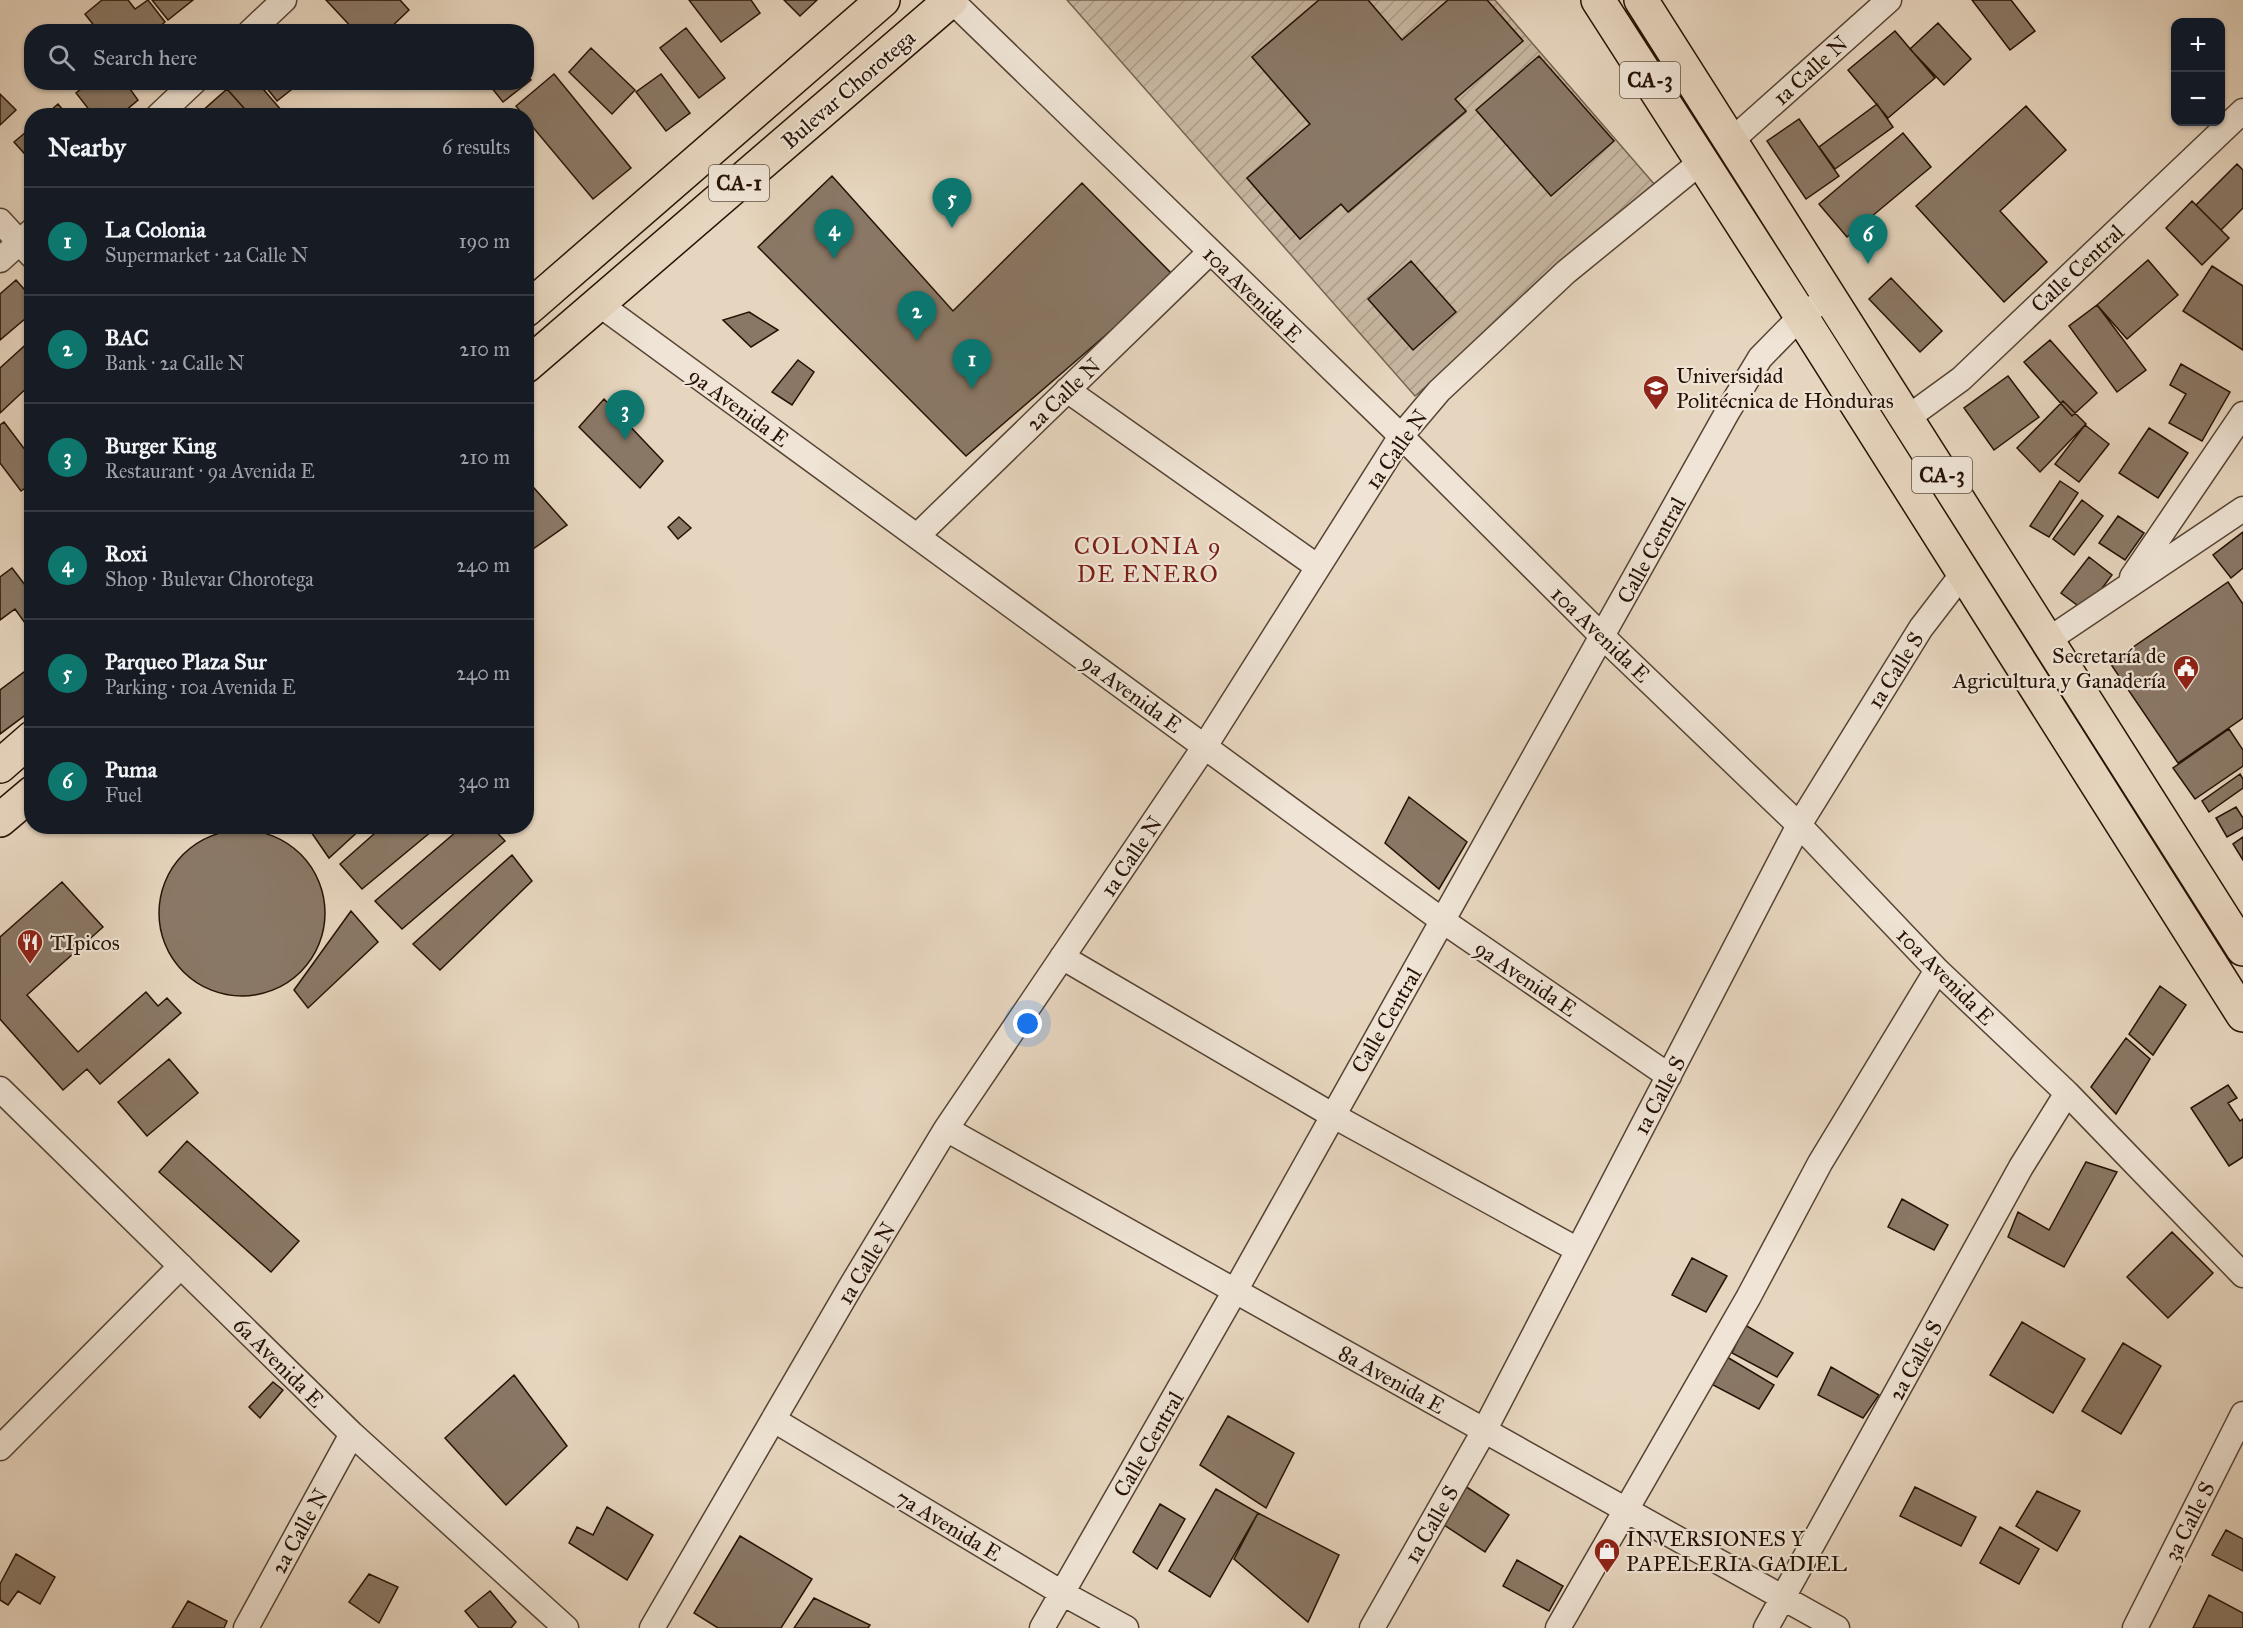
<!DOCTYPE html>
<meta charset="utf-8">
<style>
:root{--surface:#171b24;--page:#20242c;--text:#f1f3f6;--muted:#9ea1a6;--line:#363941;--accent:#0f766e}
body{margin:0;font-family:"IM FELL Great Primer",serif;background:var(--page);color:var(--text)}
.controls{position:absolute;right:18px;top:18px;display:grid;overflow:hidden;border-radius:12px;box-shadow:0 2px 4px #0004}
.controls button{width:54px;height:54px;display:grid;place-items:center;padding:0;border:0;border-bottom:2px solid var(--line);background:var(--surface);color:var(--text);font:30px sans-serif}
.you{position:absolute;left:1028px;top:1024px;width:21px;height:21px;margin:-15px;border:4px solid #fff;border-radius:50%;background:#1a73e8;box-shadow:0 0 0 9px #1a73e833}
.badge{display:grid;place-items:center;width:39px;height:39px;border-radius:50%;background:var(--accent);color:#fff;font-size:20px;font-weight:700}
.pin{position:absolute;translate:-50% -50px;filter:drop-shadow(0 2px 3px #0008)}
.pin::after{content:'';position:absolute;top:32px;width:21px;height:18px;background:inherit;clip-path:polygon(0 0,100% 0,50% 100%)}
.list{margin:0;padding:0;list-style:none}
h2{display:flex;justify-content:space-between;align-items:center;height:78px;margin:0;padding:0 24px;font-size:26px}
h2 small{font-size:20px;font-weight:400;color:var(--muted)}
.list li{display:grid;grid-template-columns:39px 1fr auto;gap:18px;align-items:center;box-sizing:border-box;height:108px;padding:0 24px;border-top:2px solid var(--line)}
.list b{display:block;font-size:22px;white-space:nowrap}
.list p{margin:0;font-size:20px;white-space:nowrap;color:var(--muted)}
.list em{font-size:20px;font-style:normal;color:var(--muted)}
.icon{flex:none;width:33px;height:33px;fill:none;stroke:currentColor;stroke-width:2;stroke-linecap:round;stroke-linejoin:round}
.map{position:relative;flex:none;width:2243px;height:1628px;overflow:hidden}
.search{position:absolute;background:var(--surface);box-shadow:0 2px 4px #0004;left:24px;top:24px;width:510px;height:66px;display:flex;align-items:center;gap:15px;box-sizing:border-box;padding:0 21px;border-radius:24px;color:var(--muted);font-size:22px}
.panel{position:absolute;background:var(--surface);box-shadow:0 2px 4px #0004;left:24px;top:108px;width:510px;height:726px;border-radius:24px}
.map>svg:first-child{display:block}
.garden{fill:url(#garden-furrows);stroke:#766452;stroke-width:1.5}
.building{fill:#8a7866;stroke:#261205;stroke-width:1.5}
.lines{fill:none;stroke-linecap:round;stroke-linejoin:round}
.minor-casing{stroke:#564334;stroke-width:27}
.trunk-casing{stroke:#261205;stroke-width:36}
.minor{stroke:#efe4d5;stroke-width:24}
.trunk{stroke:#e7d6bf;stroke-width:33}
.labels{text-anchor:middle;stroke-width:4.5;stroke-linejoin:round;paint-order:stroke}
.shield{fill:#efe4d5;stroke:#625143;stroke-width:1.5}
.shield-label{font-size:21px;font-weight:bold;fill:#261205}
.street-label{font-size:22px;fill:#261205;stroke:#efe4d5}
.poi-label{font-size:22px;fill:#261205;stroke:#efe4d5;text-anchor:start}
.neighbourhood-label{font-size:24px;letter-spacing:1.5px;fill:#7a1f14;stroke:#efe4d5}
</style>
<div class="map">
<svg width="2243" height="1628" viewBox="0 0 2243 1628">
<defs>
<pattern id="garden-furrows" width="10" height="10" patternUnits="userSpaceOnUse" patternTransform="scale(1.5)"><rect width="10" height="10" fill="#c6b59f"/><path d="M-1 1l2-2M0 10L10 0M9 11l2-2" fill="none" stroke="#aa9b87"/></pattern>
</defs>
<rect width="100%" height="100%" fill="#e7d6bf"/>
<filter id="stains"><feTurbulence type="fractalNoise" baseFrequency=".00333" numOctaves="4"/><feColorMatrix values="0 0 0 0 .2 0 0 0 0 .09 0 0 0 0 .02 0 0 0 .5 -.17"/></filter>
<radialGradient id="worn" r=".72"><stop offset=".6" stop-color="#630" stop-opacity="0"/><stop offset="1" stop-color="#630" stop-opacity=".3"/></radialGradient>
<path class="garden" d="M1067,0H1319L1252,57L1310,124L1247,178L1300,239L1341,204L1349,212L1466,112L1455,99L1523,41L1487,0H1495L1655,185L1415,396Z
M1368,0H1448L1402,40Z"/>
<path class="building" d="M102,0H128L135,9L148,0L165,22L153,32H99L85,14Z
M152,0H193L168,20Z
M326,0H400L409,10L386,32H356Z
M689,0H751L760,13L721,42Z
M784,0H817L800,16Z
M1319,0H1368L1402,40L1448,0H1487L1523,41L1455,99L1466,111L1348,212L1341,204L1300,239L1247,178L1310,124L1252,57Z
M1972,0H2011L2035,31L2010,50Z
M1938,23L1971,59L1944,85L1910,49Z
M686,28L725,78L699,98L660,48Z
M1895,31L1935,78L1888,118L1848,70Z
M591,48L635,90L612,114L569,72Z
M1539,56L1614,141L1551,196L1476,110Z
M554,74L631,168L593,199L526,119V116H524L516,106Z
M661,74L690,113L666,131L636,92Z
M526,75L531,80L503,102L487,82H526Z
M90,82H125L138,100L119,116H94L76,93Z
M235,82H257L282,111L277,116H251L227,89Z
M262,82H301L277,101Z
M227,89L251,116H202L200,113Z
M0,94L16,110L0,125Z
M58,104L68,116H44Z
M1877,104L1893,127L1835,169L1819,147Z
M2026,106L2066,150L2000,211L2047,262L2004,302L1916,206Z
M1799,119L1839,176L1806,199L1767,141Z
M32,127V162L14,142Z
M1903,133L1931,167L1847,237L1819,204Z
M2237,164L2243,170V208L2221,230L2196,205Z
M832,176L953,311L1082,183L1174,276L966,456L758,247Z
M2192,201L2229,238L2202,265L2166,228Z
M2148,260L2178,295L2127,339L2097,305Z
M1411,261L1456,312L1413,350L1368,299Z
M2212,266L2243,286V350L2183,311Z
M1891,278L1942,331L1920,352L1869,299Z
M16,280L32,298V313L0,340V294Z
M2097,305L2146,370L2117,392L2069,326Z
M749,312L778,330L751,347L723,320Z
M32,339V383L0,413V368Z
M2050,340L2097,393L2072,416L2024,362Z
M798,360L814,372L792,405L772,392Z
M2181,364L2230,392L2202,441L2169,423L2186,394L2170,385Z
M2008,376L2039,417L1994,450L1964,408Z
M604,399L663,461L640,488L579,427Z
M2063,401L2086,424L2040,472L2017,448Z
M4,422L32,459V483L21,491L0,463V425Z
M2085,425L2109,444L2079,482L2055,464Z
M2149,428L2188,453L2158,498L2119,473Z
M526,479L567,525L533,549L526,541Z
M2060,481L2078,493L2049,537L2030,526Z
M2082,500L2103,516L2074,555L2053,539Z
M2118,516L2144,533L2125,560L2099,543Z
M679,517L691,528L678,539L668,527Z
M2243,532V568L2231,578L2213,555Z
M2089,557L2112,575L2085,611L2061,593Z
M12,568L32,594V618L25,623L15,609L0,620V577Z
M2228,582L2243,604V718L2178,763L2110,663Z
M32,666V710L0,734V690Z
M2229,729L2243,750V766L2195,799L2173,768Z
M2240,774L2243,779V788L2209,812L2202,801Z
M1409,797L1467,842L1439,889L1385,843Z
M2236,807L2243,818V828L2227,837L2216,818Z
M312,826H364L329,858L309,829Z
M383,826H438L362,889L340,864Z
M463,826H491L505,841L402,929L375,901Z
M159 913a83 83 0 1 1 166 0a83 83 0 1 1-166 0Z
M2243,837V860L2233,844Z
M512,855L532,881L440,970L413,944Z
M62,882L103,927L27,995L78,1052L146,992L158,1006L167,998L181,1013L100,1084L87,1069L63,1090L0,1019V937Z
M351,911L378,942L308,1008L294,990Z
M2160,986L2186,1005L2153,1055L2129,1034Z
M2126,1038L2150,1059L2116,1114L2091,1087Z
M169,1059L198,1093L147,1136L118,1102Z
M2228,1085L2237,1098L2228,1103L2240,1121L2243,1119V1157L2229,1166L2191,1108Z
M187,1141L299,1241L271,1272L159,1172Z
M2086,1162L2117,1172L2064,1267L2008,1237L2018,1212L2049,1230Z
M1902,1199L1948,1225L1934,1250L1888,1227Z
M2172,1232L2213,1273L2168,1318L2127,1277Z
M1692,1258L1727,1276L1706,1312L1672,1295Z
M2022,1322L2085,1359L2053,1413L1990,1375Z
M1745,1325L1793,1353L1777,1377L1732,1353Z
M2123,1343L2161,1366L2121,1434L2082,1411Z
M1727,1357L1774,1385L1759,1409L1713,1385Z
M1831,1367L1879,1395L1863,1418L1818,1395Z
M514,1375L567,1446L506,1505L445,1438Z
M273,1382L283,1390L260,1418L249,1407Z
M1228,1416L1294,1453L1266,1508L1200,1465Z
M1465,1486L1509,1515L1485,1552L1441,1523Z
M1915,1487L1976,1517L1961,1546L1900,1516Z
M1216,1489L1258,1513L1210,1597L1169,1571Z
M2037,1491L2080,1511L2057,1551L2016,1526Z
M1160,1504L1185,1519L1157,1569L1133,1552Z
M607,1507L653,1535L627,1580L569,1543L577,1527L593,1535Z
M1258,1513L1339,1555L1308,1622L1234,1559Z
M2000,1527L2039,1549L2019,1584L1980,1563Z
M2226,1530L2243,1539V1571L2212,1555Z
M740,1536L812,1579L781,1628H718L694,1613Z
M16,1554L55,1577L40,1604L18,1591L8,1605L0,1600V1584Z
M1517,1560L1563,1586L1549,1611L1503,1586Z
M369,1574L398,1587L379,1623L349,1602Z
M490,1591L516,1622L511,1628H479L465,1611Z
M2209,1595L2243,1613V1628H2193Z
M814,1598L870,1625L868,1628H794Z
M188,1601L227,1621L224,1628H172Z"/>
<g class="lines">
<g class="minor-casing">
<path id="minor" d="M951,0L1401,436L1603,637L1799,825L1937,970L2067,1093L2243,1275
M250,32L284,0
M158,116L194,82
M1731,141L1889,0
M0,221L32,256
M0,260L32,231
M599,304L1443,921L1669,1076
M1067,390L1318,567
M1906,419L1961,379L2243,111
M917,536L1210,252
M2132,577L2243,414
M2048,640L2243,509
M1062,957L1332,1115L1578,1250
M0,1089L352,1434L566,1628
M946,1129L1837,1628
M774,1420L1062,1593L1126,1628
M0,1448L181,1266
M246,1628L352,1434
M652,1628L851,1286L946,1129L1205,746L1401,436L1439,391L1566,272L1702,161
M1042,1628L1235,1291L1728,411L1760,358L1801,316L1814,307
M1372,1628L1484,1431L1799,825L1921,628L1964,572
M1558,1628L1748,1298L1820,1163L1937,970
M1766,1628L2021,1167L2067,1093
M2135,1628L2243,1414"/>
</g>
<g class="trunk-casing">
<path id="trunk" d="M1598,0L1801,316L2243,1015
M1641,0L2243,949
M526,310L883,0
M526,366L951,0
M0,766L32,738
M0,820L32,793"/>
</g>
<use href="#minor" class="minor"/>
<use href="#trunk" class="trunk"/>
</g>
<defs>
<g id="university-pin" transform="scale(1.35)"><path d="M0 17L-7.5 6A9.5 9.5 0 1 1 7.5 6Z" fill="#8f2418" stroke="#efe4d5"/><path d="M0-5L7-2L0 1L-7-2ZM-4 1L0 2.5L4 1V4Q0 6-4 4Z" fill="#fff"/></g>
<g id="civic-pin" transform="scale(1.35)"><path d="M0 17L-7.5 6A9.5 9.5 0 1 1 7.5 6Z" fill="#8f2418" stroke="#efe4d5"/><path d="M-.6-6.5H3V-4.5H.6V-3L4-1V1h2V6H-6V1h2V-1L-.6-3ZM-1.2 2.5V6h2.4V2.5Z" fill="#fff"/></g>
<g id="restaurant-pin" transform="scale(1.35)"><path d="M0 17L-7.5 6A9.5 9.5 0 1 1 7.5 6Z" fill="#8f2418" stroke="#efe4d5"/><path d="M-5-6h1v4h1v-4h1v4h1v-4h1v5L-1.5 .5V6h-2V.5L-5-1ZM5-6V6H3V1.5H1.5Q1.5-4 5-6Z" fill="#fff"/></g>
<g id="shop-pin" transform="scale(1.35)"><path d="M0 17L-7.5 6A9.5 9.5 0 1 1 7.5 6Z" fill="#8f2418" stroke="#efe4d5"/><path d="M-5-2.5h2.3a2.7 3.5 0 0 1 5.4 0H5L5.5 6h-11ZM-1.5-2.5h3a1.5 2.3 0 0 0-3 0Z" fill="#fff"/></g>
</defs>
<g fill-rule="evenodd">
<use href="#university-pin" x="1656" y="388"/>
<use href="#civic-pin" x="2186" y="668"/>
<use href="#restaurant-pin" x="30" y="942"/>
<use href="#shop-pin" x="1607" y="1551"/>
</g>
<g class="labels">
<g class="shield">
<rect x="1620" y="62" width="60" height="36" rx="4.5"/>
<rect x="709" y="165" width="60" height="36" rx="4.5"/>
<rect x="1912" y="457" width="60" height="36" rx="4.5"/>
</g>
<g class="shield-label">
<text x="1650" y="87">CA-3</text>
<text x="739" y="190">CA-1</text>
<text x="1942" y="482">CA-3</text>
</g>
<g class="street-label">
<text transform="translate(1810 70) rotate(-42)" y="8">1a Calle N</text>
<text transform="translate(848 89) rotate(-41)" y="8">Bulevar Chorotega</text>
<text transform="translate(2077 268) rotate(-43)" y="8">Calle Central</text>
<text transform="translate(1253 294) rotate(44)" y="8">10a Avenida E</text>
<text transform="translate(1063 394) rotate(-44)" y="8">2a Calle N</text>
<text transform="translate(739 407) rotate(36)" y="8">9a Avenida E</text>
<text transform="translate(1396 449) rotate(-55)" y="8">1a Calle N</text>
<text transform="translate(1651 550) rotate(-61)" y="8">Calle Central</text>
<text transform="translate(1601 634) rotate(44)" y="8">10a Avenida E</text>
<text transform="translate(1895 670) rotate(-58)" y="8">1a Calle S</text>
<text transform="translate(1132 693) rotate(36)" y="8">9a Avenida E</text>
<text transform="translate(1131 856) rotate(-56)" y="8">1a Calle N</text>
<text transform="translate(1946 976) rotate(45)" y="8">10a Avenida E</text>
<text transform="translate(1526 978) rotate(34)" y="8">9a Avenida E</text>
<text transform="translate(1386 1020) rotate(-60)" y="8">Calle Central</text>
<text transform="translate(1659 1095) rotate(-62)" y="8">1a Calle S</text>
<text transform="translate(866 1263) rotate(-59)" y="8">1a Calle N</text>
<text transform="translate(1915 1360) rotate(-61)" y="8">2a Calle S</text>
<text transform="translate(279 1362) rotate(45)" y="8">6a Avenida E</text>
<text transform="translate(1392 1379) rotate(29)" y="8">8a Avenida E</text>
<text transform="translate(1148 1444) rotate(-60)" y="8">Calle Central</text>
<text transform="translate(2189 1521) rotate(-63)" y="8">3a Calle S</text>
<text transform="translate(1431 1524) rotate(-60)" y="8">1a Calle S</text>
<text transform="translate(949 1525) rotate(31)" y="8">7a Avenida E</text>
<text transform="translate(299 1531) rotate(-61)" y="8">2a Calle N</text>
</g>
<g class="poi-label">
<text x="1676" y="383">Universidad<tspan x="1676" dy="25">Politécnica de Honduras</tspan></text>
<text x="2166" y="663" text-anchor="end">Secretaría de<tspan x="2166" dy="25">Agricultura y Ganadería</tspan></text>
<text x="50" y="950">TIpicos</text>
<text x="1626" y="1546">INVERSIONES Y<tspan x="1626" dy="25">PAPELERIA GADIEL</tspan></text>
</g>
<g class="neighbourhood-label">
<text x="1148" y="554">COLONIA 9<tspan x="1148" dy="28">DE ENERO</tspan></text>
</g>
</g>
<rect width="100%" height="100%" filter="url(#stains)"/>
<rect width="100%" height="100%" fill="url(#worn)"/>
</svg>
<div class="controls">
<button>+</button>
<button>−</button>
</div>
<div class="you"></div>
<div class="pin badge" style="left:972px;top:389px">1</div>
<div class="pin badge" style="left:917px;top:341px">2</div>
<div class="pin badge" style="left:625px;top:440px">3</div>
<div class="pin badge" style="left:834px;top:259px">4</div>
<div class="pin badge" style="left:952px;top:228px">5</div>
<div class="pin badge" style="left:1868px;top:264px">6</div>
<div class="search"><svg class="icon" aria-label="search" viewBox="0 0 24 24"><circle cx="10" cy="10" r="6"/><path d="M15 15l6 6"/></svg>Search here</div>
<section class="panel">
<h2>Nearby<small>6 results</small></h2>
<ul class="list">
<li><span class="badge">1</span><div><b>La Colonia</b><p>Supermarket · 2a Calle N</p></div><em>190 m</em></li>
<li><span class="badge">2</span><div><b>BAC</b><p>Bank · 2a Calle N</p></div><em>210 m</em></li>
<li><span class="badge">3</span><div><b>Burger King</b><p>Restaurant · 9a Avenida E</p></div><em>210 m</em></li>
<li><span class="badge">4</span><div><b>Roxi</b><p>Shop · Bulevar Chorotega</p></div><em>240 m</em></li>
<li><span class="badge">5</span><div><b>Parqueo Plaza Sur</b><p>Parking · 10a Avenida E</p></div><em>240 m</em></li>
<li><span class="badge">6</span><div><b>Puma</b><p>Fuel</p></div><em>340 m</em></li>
</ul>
</section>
</div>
